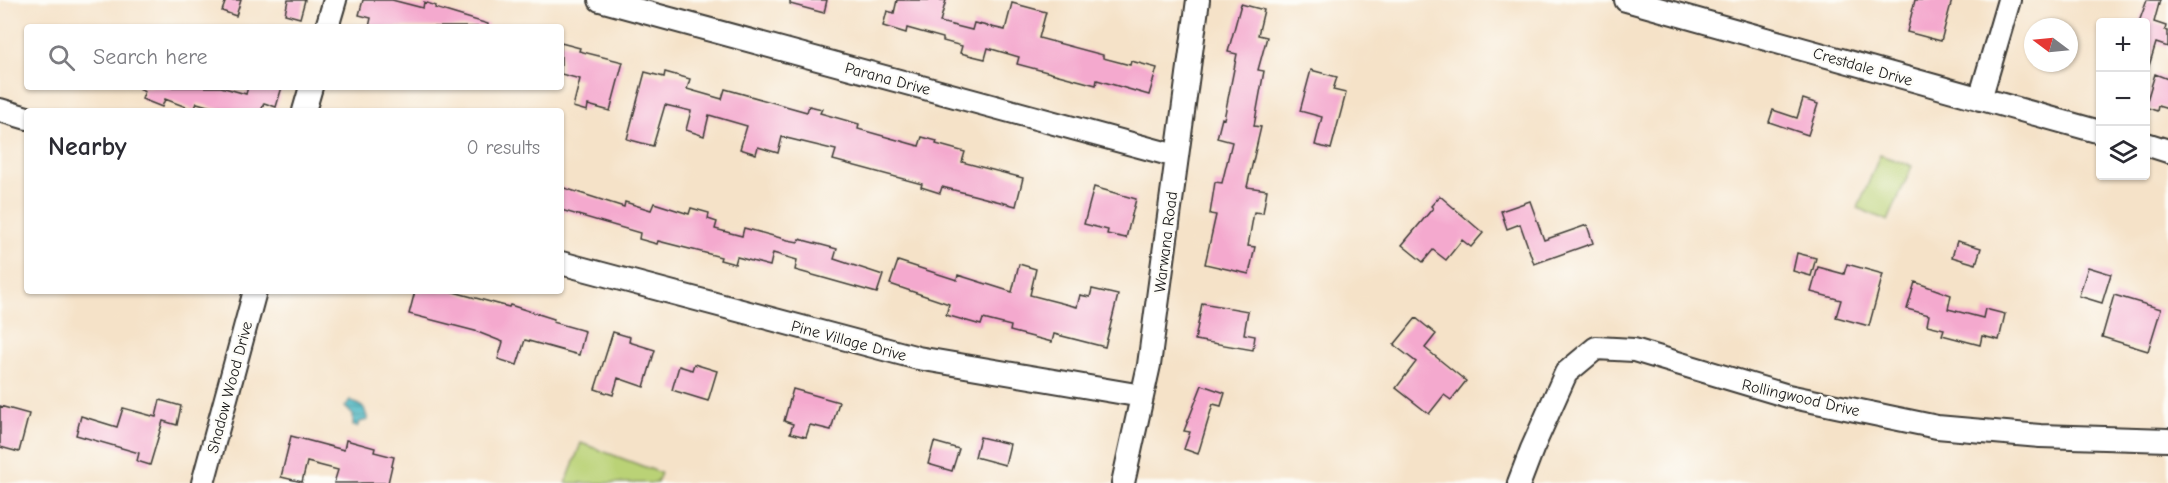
<!DOCTYPE html>
<meta charset="utf-8">
<style>
:root{--surface:#fff;--page:#f7f7f7;--text:#2b2b33;--muted:#7c7c81;--line:#e1e1e2}
body{margin:0;font-family:"Comic Neue",sans-serif;background:var(--page);color:var(--text)}
.controls{position:absolute;right:18px;top:18px;display:grid;overflow:hidden;border-radius:6px;box-shadow:0 2px 4px #0004}
.controls button{width:54px;height:54px;display:grid;place-items:center;padding:0;border:0;border-bottom:2px solid var(--line);background:var(--surface);color:var(--text);font:30px sans-serif}
.compass{position:absolute;left:2024px;top:18px;width:54px;height:54px;border-radius:50%;background:var(--surface);box-shadow:0 2px 4px #0004;rotate:286deg}
.list{margin:0;padding:0;list-style:none}
h2{display:flex;justify-content:space-between;align-items:center;height:78px;margin:0;padding:0 24px;font-size:26px}
h2 small{font-size:20px;font-weight:400;color:var(--muted)}
.icon{flex:none;width:33px;height:33px;fill:none;stroke:currentColor;stroke-width:2;stroke-linecap:round;stroke-linejoin:round}
.map{position:relative;flex:none;width:2168px;height:483px;overflow:hidden}
.search{position:absolute;background:var(--surface);box-shadow:0 2px 4px #0004;left:24px;top:24px;width:540px;height:66px;display:flex;align-items:center;gap:15px;box-sizing:border-box;padding:0 21px;border-radius:6px;color:var(--muted);font-size:22px}
.panel{position:absolute;background:var(--surface);box-shadow:0 2px 4px #0004;left:24px;top:108px;width:540px;height:186px;border-radius:6px}
.map>svg:first-child{display:block}
.green{fill:#bad276;stroke:#6b7749;stroke-width:1.5}
.water{fill:url(#water-rules);stroke:#30686e;stroke-width:1.5}
.building{fill:#f4a9ce}
.lines{fill:none;stroke-linecap:round;stroke-linejoin:round}
.minor-casing{stroke:#3d3a36;stroke-width:26}
.minor{stroke:#fff;stroke-width:22}
.labels{text-anchor:middle;stroke-width:5;stroke-linejoin:round;paint-order:stroke}
.street-label{font-size:16px;fill:#1c1c1c;stroke:#fdfcf7}
</style>
<div class="map">
<svg width="2168" height="483" viewBox="0 0 2168 483">
<defs>
<pattern id="water-rules" width="6" height="5" patternUnits="userSpaceOnUse" patternTransform="scale(1.5)"><rect width="6" height="5" fill="#44b3bf"/><path d="M0 2.5h6" fill="none" stroke="#38919a"/></pattern>
</defs>
<rect width="100%" height="100%" fill="#fdfcf7"/>
<filter id="ink" filterUnits="userSpaceOnUse"><feTurbulence type="fractalNoise" baseFrequency=".0167" numOctaves="2"/><feDisplacementMap in="SourceGraphic" scale="12" xChannelSelector="R" yChannelSelector="G"/><feConvolveMatrix kernelMatrix="1 2 1 2 8 2 1 2 1" color-interpolation-filters="sRGB"/></filter>
<filter id="wash" filterUnits="userSpaceOnUse"><feTurbulence type="fractalNoise" baseFrequency=".008" numOctaves="4" result="noise"/><feDisplacementMap in="SourceGraphic" scale="24" xChannelSelector="R" yChannelSelector="G"/><feGaussianBlur stdDeviation="1.35" result="paint"/><feColorMatrix in="noise" values="0 0 0 0 0 0 0 0 0 0 0 0 0 0 0 0 0 1.4 0 .05"/><feComposite in="paint" operator="in"/></filter>
<g filter="url(#wash)">
<rect width="100%" height="100%" fill="#f5e2c8"/>
<path class="green" d="M1880,155L1912,166L1888,221L1858,208Z
M581,443L661,473L657,483H566Z"/>
<path class="water" d="M350,400L364,408L368,420L360,422L357,427L353,426V415L345,407Z"/>
<g id="blocks">
<path class="building" d="M226,0H241L236,16L222,11Z
M288,0H305L300,18L285,14Z
M363,0H392L423,8L424,2L436,6L435,8L488,24V27H369L371,18L359,15Z
M790,0H827L824,13L790,4Z
M897,0H946L940,22L972,30L974,23L1005,30L1012,3L1046,12L1039,38L1103,55V58L1130,65L1131,61L1157,68L1149,95L1097,80L1096,85L1017,64L1019,57L988,48L985,59L960,53L962,46L943,41V38L907,28L906,33L883,26L887,11L894,13Z
M1915,0H1952L1941,41L1907,32Z
M2147,0H2160L2154,22L2166,26L2165,30L2168,31V47L2156,43L2148,69L2145,68V22H2139Z
M1241,4L1264,10L1258,35L1267,37L1258,70L1264,71L1254,126L1261,127L1247,187L1267,190L1263,213L1254,212L1248,246L1255,247L1249,274L1205,264L1216,215L1210,214L1215,182L1222,183L1232,142L1217,138L1222,118L1224,119L1237,54L1228,52Z
M561,43L580,48L579,51L623,62L610,111L588,105L587,111L573,107L580,79L561,74Z
M1311,70L1337,77L1333,90L1346,93L1331,149L1315,145L1322,117L1300,111Z
M645,72L664,77L665,72L690,79L687,89L722,99L725,89L807,112L809,106L822,109L820,113L859,124L858,129L919,146L922,137L937,141L936,144L965,152L962,162L1023,178L1016,206L942,187L940,193L921,187L922,184L833,160L836,150L782,137L778,153L758,147L756,154L740,149L747,126L709,115L704,136L686,130L691,111L665,105L653,146L627,139Z
M2155,74L2168,79V109L2158,106L2157,111L2145,107Z
M137,87H221L246,94L248,87H282L276,107L264,103L261,111H225L197,103L194,110L165,99L162,107L142,99L145,91Z
M1803,99L1818,104L1808,135L1769,122L1773,110L1797,118Z
M561,187L624,207L625,202L651,210L654,203L689,214L691,208L709,213L708,219L717,222L715,229L742,236L744,228L788,240L798,242L799,239L837,249L834,259L883,275L877,293L795,270L797,260L773,253L770,266L737,257L735,264L720,260L721,257L658,241L657,244L639,239L640,233L561,210Z
M1094,187L1136,199L1126,238L1107,234L1108,230L1084,224Z
M1440,196L1483,233L1471,247L1462,240L1446,260L1433,250L1423,262L1402,245L1433,208L1431,206Z
M1530,201L1544,240L1587,225L1593,243L1534,264L1520,224L1507,229L1501,211Z
M1957,241L1981,248L1976,264L1952,257Z
M1797,253L1816,258L1811,276L1793,271Z
M898,261L957,280L958,275L1012,292L1019,264L1036,269L1030,295L1077,307L1080,295L1090,297L1092,289L1118,295L1105,347L1054,334L1052,342L1010,331L1011,326L983,319L981,325L946,315L949,304L890,284Z
M1847,264L1883,274L1869,326L1836,317L1841,300L1811,292L1818,267L1844,274Z
M2088,267L2111,274L2102,303L2079,296Z
M1915,282L1951,295L1948,309L1983,318L1985,309L2005,314L1999,340L1982,336L1980,345L1942,335L1944,329L1927,325L1929,315L1907,309Z
M415,291H450L509,307L510,305L554,319L553,322L585,331L579,355L525,340L517,365L498,359L503,342L475,331L409,314Z
M2114,295L2161,309L2148,351L2102,337Z
M1202,303L1248,311L1244,334L1255,336L1253,350L1195,340Z
M1416,318L1436,334L1425,348L1466,381L1451,400L1444,395L1429,414L1396,388L1416,362L1394,345Z
M613,332L630,337L629,342L655,350L644,387L618,378L613,395L595,389Z
M694,364L717,371L708,401L672,390L679,366L692,370Z
M1202,385L1225,393L1221,406L1213,404L1198,454L1184,449L1190,432L1184,431Z
M793,389L839,402L831,430L810,425L806,437L790,433L793,424L784,421Z
M160,400L181,406L177,425L163,421L150,465L137,461L139,453L76,435L81,416L117,427L123,408L156,417Z
M0,406L29,414L19,452L0,447Z
M291,436L344,450L346,440L375,448L374,452L394,457L388,483H334L338,470L307,462L302,482L281,477Z
M980,437L1010,444L1005,465L975,457Z
M934,442L959,449L952,471L928,464Z"/>
</g>
</g>
<g filter="url(#ink)">
<use href="#blocks" fill-opacity="0" stroke="#3d3a36" stroke-width="1.5"/>
<g class="lines">
<g class="minor-casing">
<path id="minor" d="M600,0L1176,156
M1626,0L2100,132
M327,27L335,0
M1980,99L2009,0
M0,110L27,118
M304,111L311,87
M2146,144L2168,151
M561,263L918,358L1142,396
M203,483L255,291
M1123,483L1149,365L1198,0
M1519,483L1532,449L1566,373L1596,348L1634,350L1788,396L1937,427L2040,436L2168,440"/>
</g>
<use href="#minor" class="minor"/>
</g>
</g>
<g class="labels">
<g class="street-label">
<text transform="translate(1863 66) rotate(16)" y="6">Crestdale Drive</text>
<text transform="translate(888 78) rotate(15)" y="6">Parana Drive</text>
<text transform="translate(1165 242) rotate(-83)" y="6">Warwana Road</text>
<text transform="translate(849 340) rotate(15)" y="6">Pine Village Drive</text>
<text transform="translate(229 387) rotate(-75)" y="6">Shadow Wood Drive</text>
<text transform="translate(1801 397) rotate(13)" y="6">Rollingwood Drive</text>
</g>
</g>
</svg>
<div class="controls">
<button>+</button>
<button>−</button>
<button><svg class="icon" aria-label="layers" viewBox="0 0 24 24"><path d="M12 4l9 5-9 5-9-5zM3 14l9 5 9-5"/></svg></button>
</div>
<svg class="compass" viewBox="-18 -18 36 36"><path d="M0-13l5 13h-10z" fill="#e53935"/><path d="M0 13l5-13h-10z" fill="#7c7c81"/></svg>
<div class="search"><svg class="icon" aria-label="search" viewBox="0 0 24 24"><circle cx="10" cy="10" r="6"/><path d="M15 15l6 6"/></svg>Search here</div>
<section class="panel">
<h2>Nearby<small>0 results</small></h2>
<ul class="list">
</ul>
</section>
</div>
